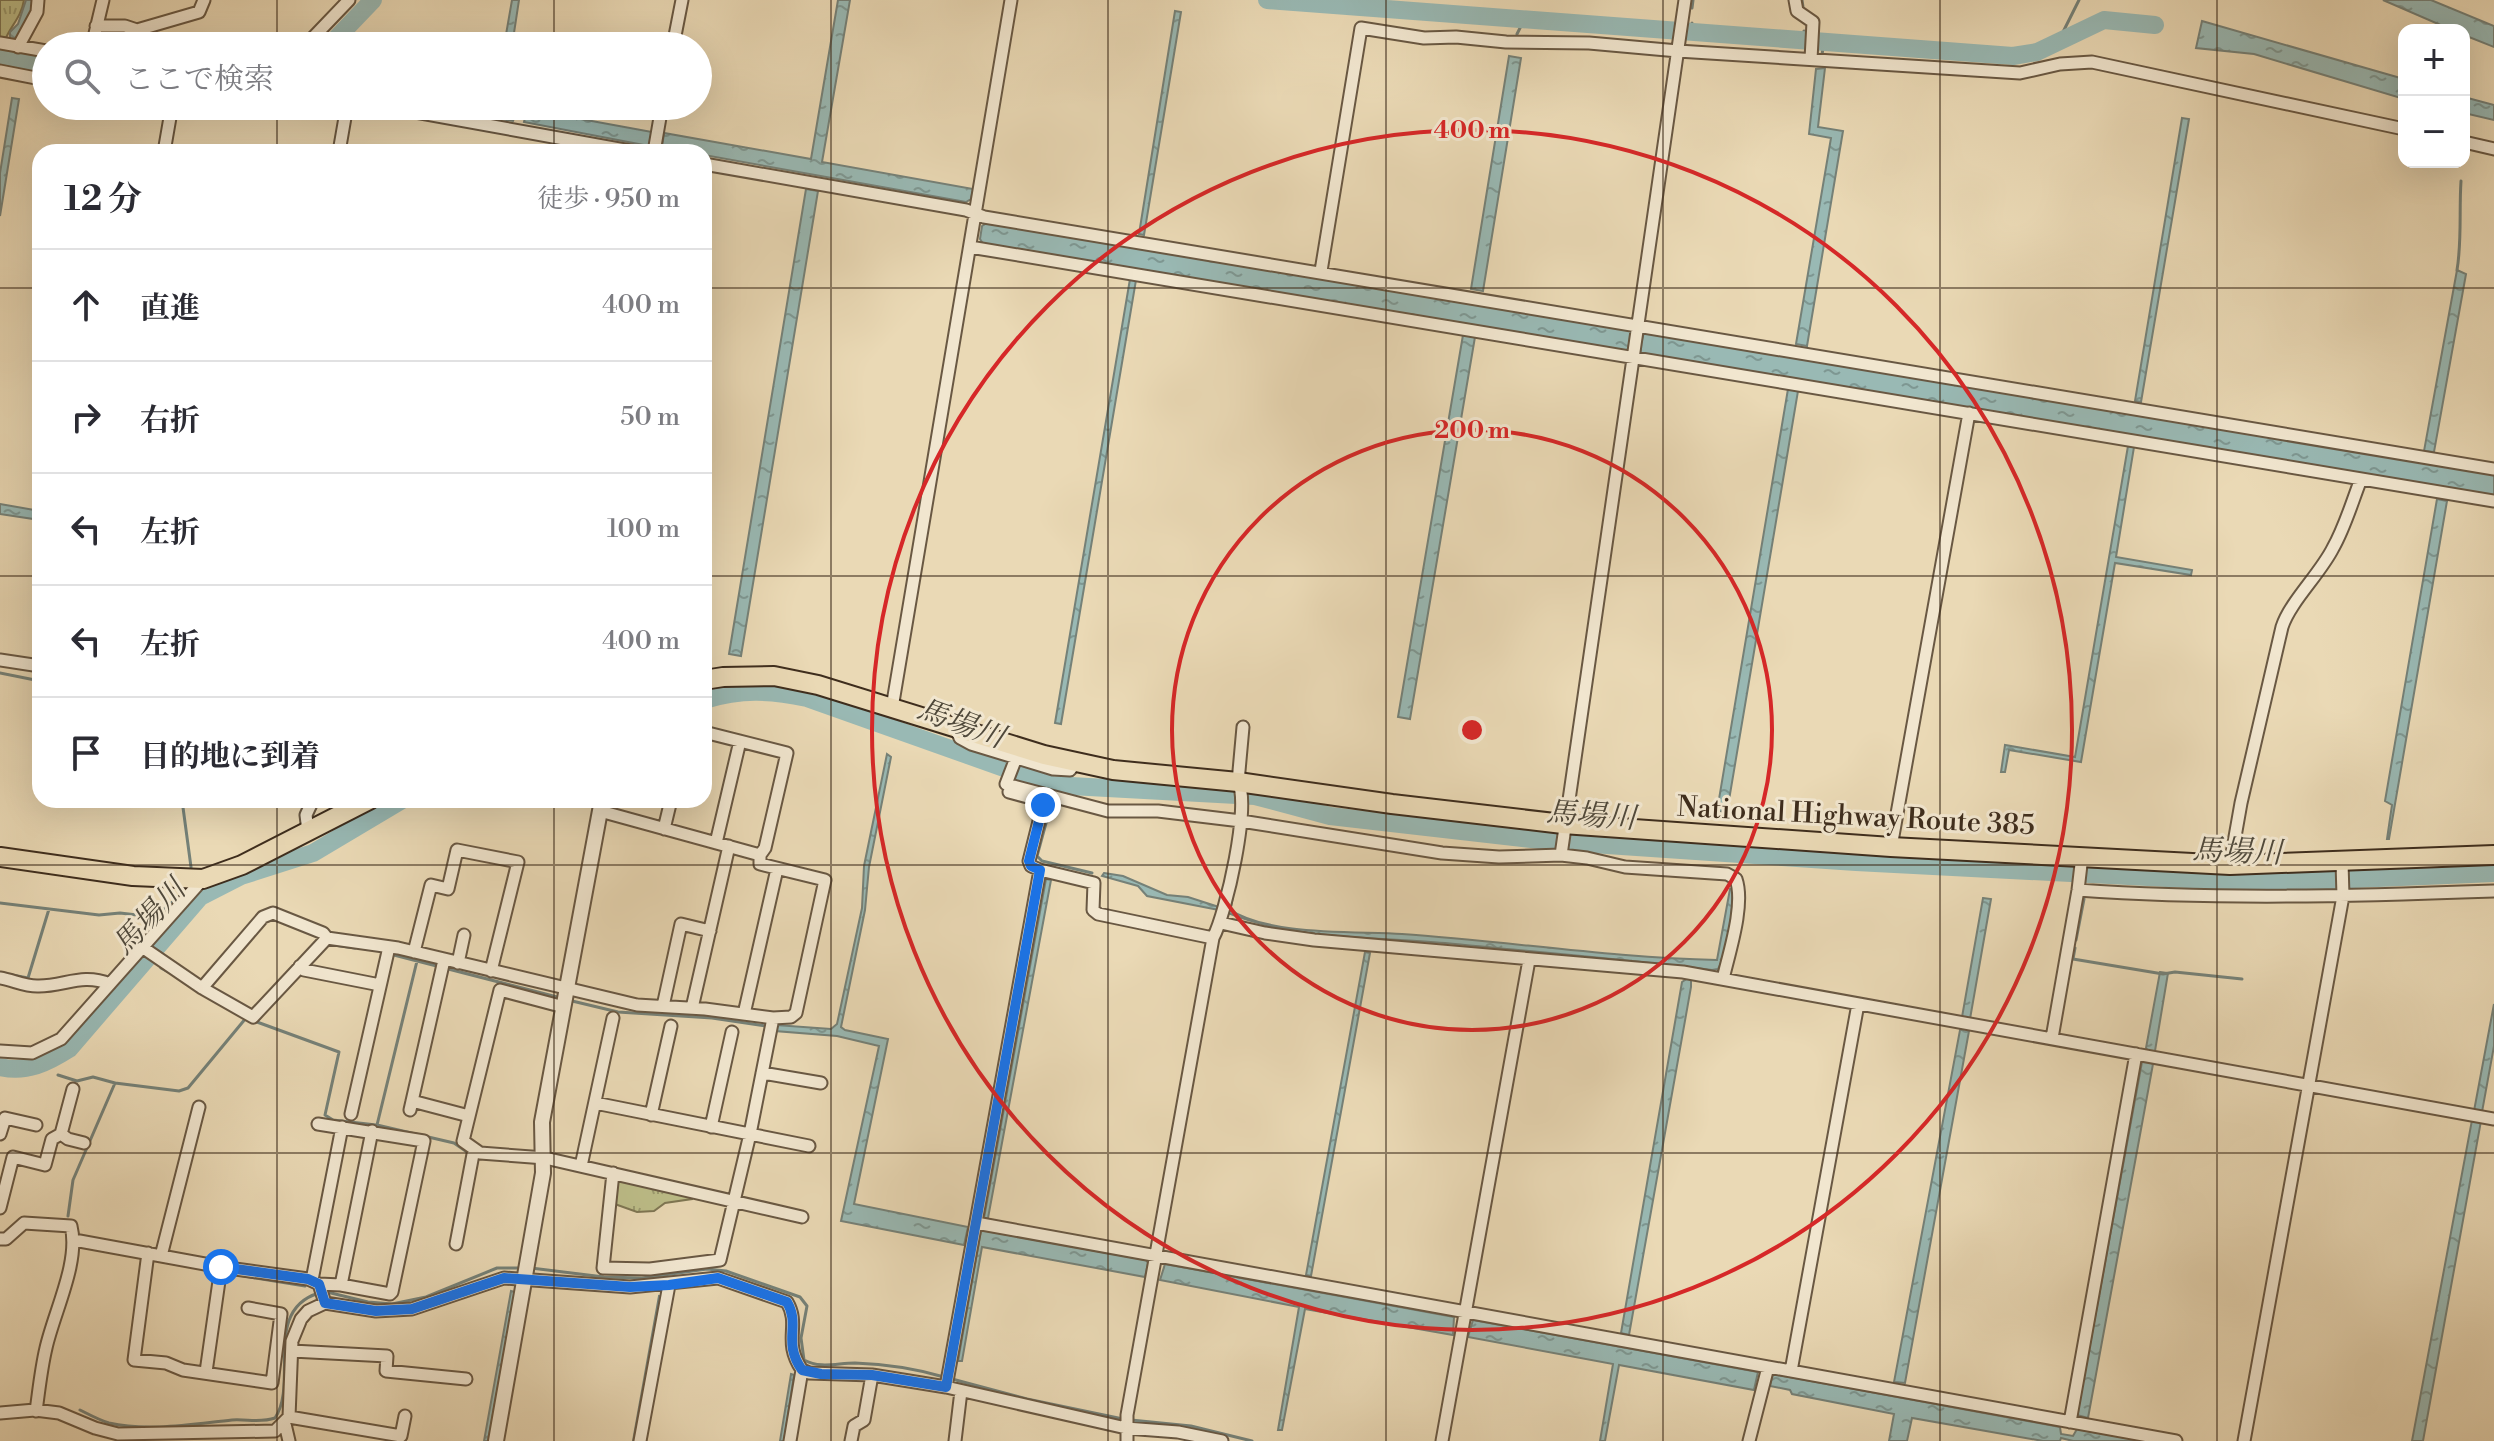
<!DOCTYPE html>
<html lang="ja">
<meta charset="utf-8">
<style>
:root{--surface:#fff;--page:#f7f7f7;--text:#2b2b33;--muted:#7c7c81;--line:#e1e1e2}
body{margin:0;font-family:"Libre Bodoni","Noto Serif JP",serif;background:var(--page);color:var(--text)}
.controls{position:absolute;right:24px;top:24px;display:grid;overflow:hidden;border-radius:16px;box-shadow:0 8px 32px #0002}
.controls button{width:72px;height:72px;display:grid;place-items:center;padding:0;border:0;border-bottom:2px solid var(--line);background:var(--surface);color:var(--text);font:40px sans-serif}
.stop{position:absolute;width:24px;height:24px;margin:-18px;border:6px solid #1a73e8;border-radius:50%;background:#fff}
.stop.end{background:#1a73e8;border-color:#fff;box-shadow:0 2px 8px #0008}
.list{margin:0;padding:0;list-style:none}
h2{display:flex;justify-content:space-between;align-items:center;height:104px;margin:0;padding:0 32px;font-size:34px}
h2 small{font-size:26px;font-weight:400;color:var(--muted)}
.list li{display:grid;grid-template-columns:52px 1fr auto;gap:24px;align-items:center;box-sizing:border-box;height:112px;padding:0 32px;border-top:2px solid var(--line)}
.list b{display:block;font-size:30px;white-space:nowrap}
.list em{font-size:26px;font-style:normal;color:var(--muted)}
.icon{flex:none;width:44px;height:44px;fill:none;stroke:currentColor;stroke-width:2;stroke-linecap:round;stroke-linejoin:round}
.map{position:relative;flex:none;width:2494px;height:1441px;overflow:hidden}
.search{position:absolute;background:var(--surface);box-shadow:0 8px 32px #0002;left:32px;top:32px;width:680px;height:88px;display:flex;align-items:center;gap:20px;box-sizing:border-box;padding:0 28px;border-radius:44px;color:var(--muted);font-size:30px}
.panel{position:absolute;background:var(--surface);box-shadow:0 8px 32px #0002;left:32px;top:144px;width:680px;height:664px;border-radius:24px}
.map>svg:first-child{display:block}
.park{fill:url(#park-tufts);stroke:#7e7653;stroke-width:2}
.water{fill:url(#water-ripples);stroke:#758178;stroke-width:2}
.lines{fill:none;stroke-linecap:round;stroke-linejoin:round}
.stream{stroke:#758178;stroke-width:3}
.river{stroke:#99b9b4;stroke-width:18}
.minor-casing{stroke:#695843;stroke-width:15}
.tertiary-casing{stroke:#695843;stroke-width:18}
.trunk-casing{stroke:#3e2d1d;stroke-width:22}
.minor{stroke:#f1e6cf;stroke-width:11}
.tertiary{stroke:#f1e6cf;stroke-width:14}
.trunk{stroke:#ead9b5;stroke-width:18}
.route{stroke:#1a73e8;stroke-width:10}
.grid{fill:none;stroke:#3e2d1d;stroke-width:2;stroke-opacity:0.55}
.ring{fill:none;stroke:#d62828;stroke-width:4}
.labels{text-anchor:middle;stroke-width:6;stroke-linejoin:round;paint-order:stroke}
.street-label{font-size:28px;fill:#3e2d1d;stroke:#f1e6cf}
.water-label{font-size:30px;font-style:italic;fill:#50493b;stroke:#f1e6cf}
.centre{fill:#d62828;stroke:#f1e6cf;stroke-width:4}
.ring-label{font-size:24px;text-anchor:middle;font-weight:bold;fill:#d62828;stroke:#f1e6cf;stroke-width:6;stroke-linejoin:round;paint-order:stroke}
</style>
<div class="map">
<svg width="2494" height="1441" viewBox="0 0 2494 1441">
<defs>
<pattern id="park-tufts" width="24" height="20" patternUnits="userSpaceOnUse" patternTransform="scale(2)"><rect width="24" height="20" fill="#bdbe89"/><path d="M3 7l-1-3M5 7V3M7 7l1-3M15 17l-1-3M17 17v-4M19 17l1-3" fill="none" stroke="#9b9b6f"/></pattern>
<pattern id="water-ripples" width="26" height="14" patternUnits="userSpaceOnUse" patternTransform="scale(2)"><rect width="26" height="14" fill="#99b9b4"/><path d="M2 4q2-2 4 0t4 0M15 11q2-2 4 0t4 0" fill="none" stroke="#7e9792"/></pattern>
</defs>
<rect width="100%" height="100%" fill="#ead9b5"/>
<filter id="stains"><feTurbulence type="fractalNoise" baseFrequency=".0025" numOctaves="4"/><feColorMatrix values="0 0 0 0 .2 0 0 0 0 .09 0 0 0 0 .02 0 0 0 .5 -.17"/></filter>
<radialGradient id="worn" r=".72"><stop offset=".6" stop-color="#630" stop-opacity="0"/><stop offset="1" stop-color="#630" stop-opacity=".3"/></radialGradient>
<path class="park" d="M0,0H24C21,18 11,25 5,40L0,39Z
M615,1177L693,1194L692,1199L665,1203L654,1211L637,1212L612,1203Z"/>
<path class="water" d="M26,0H34L32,14L15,40H10V32L18,24Z
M512,0H519L512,46H504Z
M838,0H850L822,162L973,189L971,199L966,202L704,155V152L662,147L664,133L811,159Z
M2383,0H2431L2494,26V47L2464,35V30H2452Z
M1175,11L1181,12L1144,235L1139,234Z
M2202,21L2404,79V99L2254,54L2196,48Z
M1509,56L1521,58L1483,291L1471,289Z
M1825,68L1818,127L1843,131L1807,346L1796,344L1831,138L1809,134L1816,69Z
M2464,97L2494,105V120L2464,113Z
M12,98L19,99L0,216V173Z
M494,106L516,107L515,112L525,113L526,109L652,132L649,146L524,122L525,118L515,116L513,121L500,119L499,123L492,122Z
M2182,118L2189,119L2141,402L2135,401Z
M806,189L818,191L741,656L729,654Z
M987,223L1631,330L1630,338L1642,340L1644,332L2494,474V497L1640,354L1641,346L1629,344L1627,352L984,245L980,239L982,226Z
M2457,270L2466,274L2434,452L2424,451Z
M1130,279L1136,280L1061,724L1055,723Z
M1463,335L1475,337L1410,719L1398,717Z
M1788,389L1798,391L1727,812L1717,811Z
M2128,446L2134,447L2116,557L2192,570L2191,575L2115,563L2081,762L2009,750L2005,772H2001L2005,745L2075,757Z
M2437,499L2447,501L2389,839H2387L2392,805L2385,801Z
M0,504L40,511V520L0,514Z
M887,754L891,757L869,867L865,910L841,1027L845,1030L888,1039L854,1204L968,1227L964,1245L841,1221L879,1046L837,1036L775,1031L776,1025L831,1029L837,1024L862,908L864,866Z
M1104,873L1123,876L1167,895L1188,897L1219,907V910L1147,896L1138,886L1102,876Z
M1046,879L1051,880L988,1218H984Z
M1730,889L1733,890C1731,915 1731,947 1718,969L1712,970C1624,959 1534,952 1445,943C1371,936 1299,941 1228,913L1229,909C1269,936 1354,931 1402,934C1507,941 1612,958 1717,960Z
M1983,898L1991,899L1970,1019L1962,1017Z
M1365,952L1370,953L1311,1276L1306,1275Z
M2160,972L2168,973L2155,1051L2149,1052L2146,1048Z
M1688,978L1691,980V987L1629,1335L1621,1333L1682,982Z
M2494,1004V1046L2482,1112L2474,1111Z
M1965,1029L1969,1031L1905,1383L1894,1382L1960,1030Z
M2147,1061L2153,1064L2088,1418L2077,1415L2142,1062Z
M2472,1120L2481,1121L2423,1441H2412Z
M981,1230L1146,1260L1148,1263L1145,1277L982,1247L962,1361H958Z
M1165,1264L1454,1317L1453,1335L1305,1309L1282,1430H1278L1299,1307L1160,1280Z
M511,1291L515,1292L488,1441H484Z
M659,1296L662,1297L636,1441H633Z
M1473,1320L1758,1372L1754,1390L1619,1365L1605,1441H1600L1613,1364L1468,1337Z
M791,1374L794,1375L784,1441H780Z
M1773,1374L2060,1427L2061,1434L2073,1436L2077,1429L2143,1441H2073L2061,1438L2060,1441H2043L1912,1418L1907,1441H1889L1894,1414L1792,1394L1790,1390L1770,1386Z"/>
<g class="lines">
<path class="stream" d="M1802,0L1803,7
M1692,8L1693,0
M1692,30V23
M1804,31L1805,39
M1517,34L1524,20
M2058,42L2079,0
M1822,55L1824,41
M2457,270C2462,241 2459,211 2461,181
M0,673L40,681
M182,800L191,867
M1052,801L1037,856L1042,861L1092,873
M0,903L99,915L120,913L154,917L180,896
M1230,910L1232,899
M2076,940L2084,899
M327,944L355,948
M2075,948L2073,959L2163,974L2175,972L2242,979
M390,954L561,998
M417,961L377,1125L454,1143L467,1152
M161,968L172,974
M12,975L28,978L49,909
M568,1000L618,1012L712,1018L766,1026
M257,1022L339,1052L325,1115L333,1120L376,1125
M58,1075L77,1081L93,1077L115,1083L179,1091L188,1088L246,1018
M68,1216L73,1180L115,1083
M531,1268L604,1277L642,1278L707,1269L726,1271L800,1297L807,1306L801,1338L804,1360C821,1369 837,1363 855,1363C884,1364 917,1369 944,1377
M238,1275L305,1286
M327,1292L368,1302L392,1304L426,1297L497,1268H523
M952,1379L1027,1399L1123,1419
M80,1410C90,1415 99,1420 109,1423C148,1432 193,1424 232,1420C247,1419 261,1423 275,1418C299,1383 262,1310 319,1293
M1131,1420L1191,1426L1252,1441"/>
<path class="river" d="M1267,0L2013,56L2037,52L2104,20L2155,25
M329,46L373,0
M0,56L46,65
M704,700C742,689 769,690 807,698L1052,785L1255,796L1330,816L1548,841L1856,862L2263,883L2494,873
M0,1067C27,1073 47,1063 69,1049L200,897L241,876L313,853L402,800"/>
<g class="minor-casing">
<path id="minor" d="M1795,0L1797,11L1813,22L1811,59
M96,26H125L137,30L199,12L204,0
M0,43L46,51
M92,46L103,0
M305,46L349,0
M673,46L682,0
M18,47L37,12L38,0
M0,71L46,80
M189,106L232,112L273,106
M382,106L636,152
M2464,142L2494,149
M164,152L172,106
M339,152L347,106
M654,152L662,106
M704,164L966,210L984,217L2494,469
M970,247L2494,501
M1321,271L1361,28L1424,38L1456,37L1506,42L1589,43L1678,51L2020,73L2060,64L2092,62L2404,129
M0,660L40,666
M892,708L1011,0
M956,728L960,738L971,744L1053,769L1070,770L1076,762
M704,732L787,753L765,848L760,855
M1006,784L1108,811H1158L1241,821L1442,853L1499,857L1561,855L1587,858L1625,867L1727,874L1736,879C1745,905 1729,953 1723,979
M1006,784L1016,758
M1009,792L1039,800L1043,805L1029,861L1031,866L1040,870
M664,829L671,800
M308,831L306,815L313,800
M716,843L740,741
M1891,847L1969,413
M1561,855L1685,0
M2230,865L2241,803L2282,627C2290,602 2320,574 2333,548C2345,527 2352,502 2361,479
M2078,890C2217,900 2355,896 2494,891
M1221,923L1265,933L1314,940L1683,972L2494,1119
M142,947L202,988L253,1017L327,938
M414,952L431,885L448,889L457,850L518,862L491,971
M458,963L464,935
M300,966L304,970L380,985
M0,978C13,980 26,987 39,986C65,986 82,973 110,984
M202,988L263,917L273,913L323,933L327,938L398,948L637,1005L705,1009L773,1018L791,1017L796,1013L825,880L760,864V855L600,811
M663,1006L681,924L710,931
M564,1007L500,990L463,1141L480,1153L545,1158L802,1217
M692,1008L729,846
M744,1014L777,869
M2052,1038L2078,890L2082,856
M0,1051L32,1053L61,1039L203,879
M762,1073L821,1083
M412,1101L469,1116
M595,1103L809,1146
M410,1110L444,960
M351,1114L389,947
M651,1115L671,1026
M318,1124L424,1141L392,1292L390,1294L341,1285L319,1284
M711,1127L732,1032
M0,1134L5,1118L36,1125
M61,1134L68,1139L84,1143
M581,1166L613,1018
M613,1173L603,1268L650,1269L720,1260L750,1134L773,1018
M0,1208L13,1157L45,1165L52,1139L61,1134L73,1089
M976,1223L2176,1441
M0,1239H6L24,1223L71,1226C80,1262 54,1312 46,1348C41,1369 39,1390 36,1411
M74,1240L221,1267L308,1279L319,1284L325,1303
M456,1244L474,1149
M148,1253L134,1360L166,1363L183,1370L272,1383L281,1314L248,1308
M161,1256L199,1107
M312,1280L342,1127
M341,1285L372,1131
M292,1351L387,1356L386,1371L466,1379
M1791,1371L1858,1004
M206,1372L221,1267
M946,1387L1040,870L1094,883L1093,910L1098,914L1213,938
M0,1413L35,1410L59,1413L95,1428L118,1434L275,1431L289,1417L292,1341L301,1319L308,1311L325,1303L376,1311L412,1309L504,1278L630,1287L718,1278L787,1302C801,1326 782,1341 802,1370L809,1373L872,1375L946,1387L1126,1428L1178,1432L1222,1441
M289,1417L401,1436L405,1416
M2070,1422L2136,1054
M285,1424L289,1441
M640,1441L669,1285
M790,1441L802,1370
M851,1441L854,1426L864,1420L872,1375
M955,1441L961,1391
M1127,1441V1415L1213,938C1226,914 1251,804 1238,782L1243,727
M1442,1441L1529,960
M1749,1441L1768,1367
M2244,1441L2343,896L2342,862"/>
</g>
<g class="tertiary-casing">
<path id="tertiary" d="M496,1441L543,1173L542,1122L602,800"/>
</g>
<g class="trunk-casing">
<path id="trunk" d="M704,680L723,677L774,676L818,685L1044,755L1113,770L1238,782L1392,804L1563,824L1891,847L2230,865L2494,855
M0,857L133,876L203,879L242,865L369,800"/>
</g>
<use href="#minor" class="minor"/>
<use href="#tertiary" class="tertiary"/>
<use href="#trunk" class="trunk"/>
</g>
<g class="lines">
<path class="route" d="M221,1267L308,1279L319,1284L325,1303L376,1311L412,1309L504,1278L630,1287L669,1285L718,1278L787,1302C801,1326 782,1341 802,1370L821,1374L872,1375L946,1387L1040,870L1031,866L1029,861L1043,805"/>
</g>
<path class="grid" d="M277,0V46M554,0V46M831,0V1441M1108,0V1441M1386,0V1441M1663,0V1441M1940,0V1441M2217,0V1441M277,106V152M554,106V152M0,288H40M704,288H2494M0,576H40M704,576H2494M277,800V1441M554,800V1441M0,865H2494M0,1153H2494"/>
<g class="ring">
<circle cx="1472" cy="730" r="300"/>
<circle cx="1472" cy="730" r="600"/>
</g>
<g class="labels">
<g class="street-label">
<text transform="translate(1856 815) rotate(3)" y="10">National Highway Route 385</text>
</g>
<g class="water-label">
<text transform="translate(961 723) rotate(20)" y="10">馬場川</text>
<text transform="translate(1591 815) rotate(4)" y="10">馬場川</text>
<text transform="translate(2237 851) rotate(2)" y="10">馬場川</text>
<text transform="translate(149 917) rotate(-47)" y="10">馬場川</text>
</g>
</g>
<circle cx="1472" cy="730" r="12" class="centre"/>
<g class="ring-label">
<text x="1472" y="138">400 m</text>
<text x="1472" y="438">200 m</text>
</g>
<rect width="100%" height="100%" filter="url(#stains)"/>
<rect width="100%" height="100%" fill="url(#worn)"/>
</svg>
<div class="controls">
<button>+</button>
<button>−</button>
</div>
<div class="stop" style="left:221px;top:1267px"></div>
<div class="stop end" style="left:1043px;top:805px"></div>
<div class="search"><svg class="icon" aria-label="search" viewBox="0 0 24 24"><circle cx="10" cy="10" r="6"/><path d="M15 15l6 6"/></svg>ここで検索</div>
<section class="panel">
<h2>12 分<small>徒歩 · 950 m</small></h2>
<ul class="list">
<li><svg class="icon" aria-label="ahead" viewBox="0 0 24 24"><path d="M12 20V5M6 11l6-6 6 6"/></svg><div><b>直進</b></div><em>400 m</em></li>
<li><svg class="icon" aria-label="right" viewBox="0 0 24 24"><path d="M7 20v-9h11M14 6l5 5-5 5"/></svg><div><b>右折</b></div><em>50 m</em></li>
<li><svg class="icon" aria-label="left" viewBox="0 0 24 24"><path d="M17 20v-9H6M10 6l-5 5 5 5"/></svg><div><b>左折</b></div><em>100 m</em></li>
<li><svg class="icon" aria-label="left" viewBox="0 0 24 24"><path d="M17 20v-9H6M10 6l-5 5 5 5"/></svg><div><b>左折</b></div><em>400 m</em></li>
<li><svg class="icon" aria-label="arrive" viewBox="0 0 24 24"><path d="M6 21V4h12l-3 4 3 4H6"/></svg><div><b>目的地に到着</b></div></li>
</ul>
</section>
</div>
